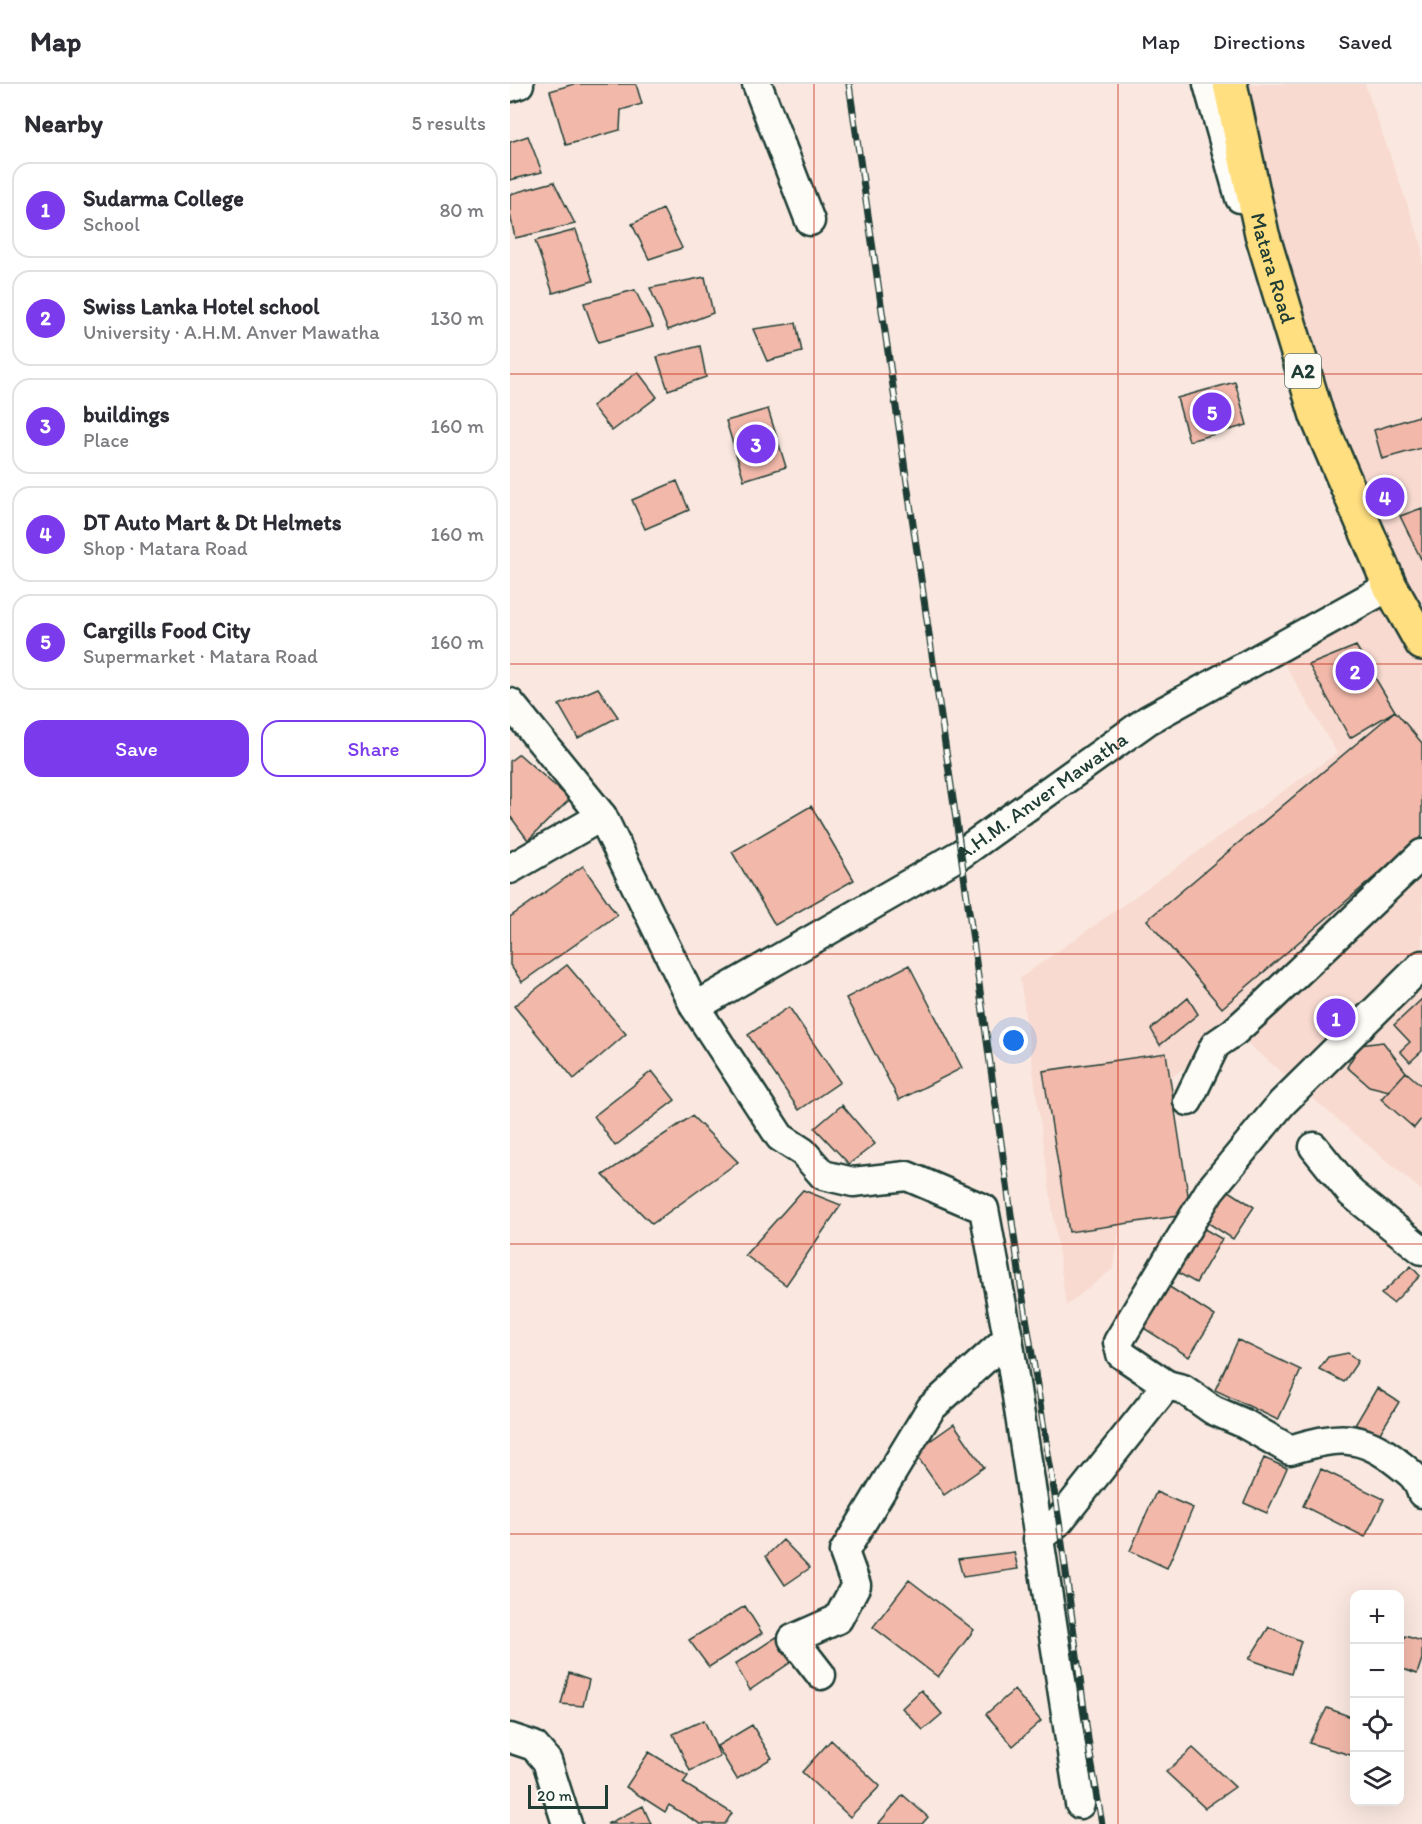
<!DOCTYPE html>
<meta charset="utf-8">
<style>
:root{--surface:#fff;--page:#f7f7f7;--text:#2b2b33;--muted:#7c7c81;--line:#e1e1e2;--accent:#7c3aed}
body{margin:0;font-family:Itim,sans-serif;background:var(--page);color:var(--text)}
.controls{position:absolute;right:18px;bottom:18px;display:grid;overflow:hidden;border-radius:12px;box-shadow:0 6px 24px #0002}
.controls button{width:54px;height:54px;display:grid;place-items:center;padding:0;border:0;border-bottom:2px solid var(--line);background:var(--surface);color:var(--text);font:30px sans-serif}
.scale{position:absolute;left:18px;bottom:15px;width:80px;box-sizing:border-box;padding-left:6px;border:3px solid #1f3d34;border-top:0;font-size:16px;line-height:21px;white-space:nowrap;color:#1f3d34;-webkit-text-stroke:4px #fdfcf7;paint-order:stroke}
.you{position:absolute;left:504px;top:957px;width:21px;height:21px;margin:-15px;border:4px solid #fff;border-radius:50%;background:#1a73e8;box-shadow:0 0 0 9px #1a73e833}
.badge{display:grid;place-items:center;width:39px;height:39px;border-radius:50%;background:var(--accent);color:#fff;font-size:20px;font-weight:700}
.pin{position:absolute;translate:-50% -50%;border:3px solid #fff;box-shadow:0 2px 6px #0006}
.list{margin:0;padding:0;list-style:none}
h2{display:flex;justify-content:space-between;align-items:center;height:78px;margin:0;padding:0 24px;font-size:26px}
h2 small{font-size:20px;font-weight:400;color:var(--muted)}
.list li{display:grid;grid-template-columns:39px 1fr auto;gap:18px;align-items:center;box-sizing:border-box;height:96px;margin:0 12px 12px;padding:0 12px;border:2px solid var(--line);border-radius:18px}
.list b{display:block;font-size:22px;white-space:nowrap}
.list p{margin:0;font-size:20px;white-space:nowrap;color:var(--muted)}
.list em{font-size:20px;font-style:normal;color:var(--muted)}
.actions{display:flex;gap:12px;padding:18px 24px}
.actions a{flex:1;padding:14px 0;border:2px solid var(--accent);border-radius:18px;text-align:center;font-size:21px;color:var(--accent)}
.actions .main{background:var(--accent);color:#fff}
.icon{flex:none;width:33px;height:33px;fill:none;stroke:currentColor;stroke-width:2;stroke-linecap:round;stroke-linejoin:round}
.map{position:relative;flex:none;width:912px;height:1740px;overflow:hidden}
header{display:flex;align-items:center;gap:36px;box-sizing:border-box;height:84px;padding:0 30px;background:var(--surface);border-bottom:2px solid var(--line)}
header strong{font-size:28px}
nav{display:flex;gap:33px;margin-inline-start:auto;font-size:21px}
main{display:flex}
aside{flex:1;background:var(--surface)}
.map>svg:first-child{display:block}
.built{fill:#f8dad0}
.building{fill:#f2b9aa;stroke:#1f3d34;stroke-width:1.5}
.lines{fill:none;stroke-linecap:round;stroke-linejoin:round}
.street-casing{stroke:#1f3d34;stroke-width:33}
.highway-casing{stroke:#1f3d34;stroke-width:38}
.street{stroke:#fdfcf7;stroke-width:28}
.highway{stroke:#ffdf80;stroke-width:33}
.rail-casing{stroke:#1f3d34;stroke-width:7}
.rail{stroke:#fdfcf7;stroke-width:4.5;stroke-dasharray:14;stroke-linecap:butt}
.grid{fill:none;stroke:#c8321e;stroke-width:1.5;stroke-opacity:0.55}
.labels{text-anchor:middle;stroke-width:4.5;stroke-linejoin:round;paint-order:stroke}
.shield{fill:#fdfcf7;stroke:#62766e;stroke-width:1.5}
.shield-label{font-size:20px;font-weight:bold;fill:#1f3d34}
.street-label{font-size:21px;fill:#1f3d34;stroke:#fdfcf7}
</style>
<header>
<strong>Map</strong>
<nav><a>Map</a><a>Directions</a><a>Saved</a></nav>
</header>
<main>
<aside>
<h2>Nearby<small>5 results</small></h2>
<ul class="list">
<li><span class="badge">1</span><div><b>Sudarma College</b><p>School</p></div><em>80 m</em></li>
<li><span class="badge">2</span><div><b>Swiss Lanka Hotel school</b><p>University · A.H.M. Anver Mawatha</p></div><em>130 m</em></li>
<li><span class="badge">3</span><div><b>buildings</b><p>Place</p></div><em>160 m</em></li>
<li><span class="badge">4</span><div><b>DT Auto Mart &amp; Dt Helmets</b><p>Shop · Matara Road</p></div><em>160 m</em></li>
<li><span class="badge">5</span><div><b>Cargills Food City</b><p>Supermarket · Matara Road</p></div><em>160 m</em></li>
</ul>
<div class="actions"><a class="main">Save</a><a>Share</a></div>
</aside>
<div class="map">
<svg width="912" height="1740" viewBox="0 0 912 1740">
<rect width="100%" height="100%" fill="#fae8e0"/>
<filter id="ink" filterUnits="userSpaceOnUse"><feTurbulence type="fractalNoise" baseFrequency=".0167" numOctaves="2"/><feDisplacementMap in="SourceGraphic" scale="12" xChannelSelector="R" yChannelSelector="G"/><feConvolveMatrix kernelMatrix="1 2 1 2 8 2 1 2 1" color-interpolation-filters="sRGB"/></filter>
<g filter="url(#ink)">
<path class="built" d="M720,0H855L912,162V1107L724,948L627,1018L604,1184L556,1222L510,894L827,669L766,566L879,502L807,332Z"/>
<path class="building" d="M64,0H126L132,20L111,26L110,46L56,61L40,7Z
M18,52L32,88L0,96V58Z
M44,98L65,140L5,154L0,130V110Z
M153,125L172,164L139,175L122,140Z
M66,146L83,197L43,209L25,157Z
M195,193L203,229L158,246L140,204Z
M125,206L143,243L88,258L74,219Z
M286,239L292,268L257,277L243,245Z
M190,262L196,293L158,306L147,273Z
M128,288L147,313L102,347L82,322Z
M128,288L147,313L102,347L82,322Z
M725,298L737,341L679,357L667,314Z
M258,325L276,383L234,396L216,337Z
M912,331V364L872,375L864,346Z
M167,397L179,426L135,445L122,416Z
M912,424V475H911L890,432Z
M846,562L885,627L840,654L799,581Z
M88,604L108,633L68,654L49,621Z
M885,627L912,659V752L712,924L637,836Z
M9,670L60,715L18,756L0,732V677Z
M301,722L344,796L265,841L222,768Z
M73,782L107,831L12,898L0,881V833Z
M57,881L116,950L64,995L4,922Z
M399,881L452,984L389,1016L336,914Z
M678,914L688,930L650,961L641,945Z
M912,915V967L900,978L890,967L900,958L884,941Z
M279,923L330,998L289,1026L238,951Z
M873,958L896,988L879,1007L859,1002L837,983L850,961Z
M656,969L681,1130L559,1148L533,987Z
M142,987L165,1016L105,1062L84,1032Z
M896,988L912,1002V1034L904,1044L871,1015Z
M332,1021L365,1060L339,1080L305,1044Z
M182,1032L228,1078L142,1140L93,1091Z
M713,1103L744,1123L723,1155L692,1135Z
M293,1106L331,1121L276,1201L235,1171Z
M684,1139L712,1155L686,1199L658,1183Z
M901,1182L910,1192L883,1219L871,1210Z
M655,1200L705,1232L679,1273L629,1241Z
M728,1256L791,1286L768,1336L705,1306Z
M838,1269L848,1277L834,1298L809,1285L818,1273Z
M867,1304L889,1318L867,1354L845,1341Z
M444,1340L474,1383L434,1411L404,1368Z
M754,1374L777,1384L757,1429L734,1419Z
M811,1385L874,1415L855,1453L793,1422Z
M646,1408L683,1424L657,1484L620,1467Z
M273,1456L300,1484L275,1501L256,1472Z
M504,1468L508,1485L453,1493L448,1475Z
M399,1496L464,1546L428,1593L363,1543Z
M235,1522L252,1549L199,1583L179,1556Z
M759,1543L791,1557L781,1590L739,1575Z
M268,1552L284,1576L240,1606L225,1580Z
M895,1552L912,1557V1575L907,1590L890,1584V1567Z
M59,1589L79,1596L73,1622L51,1620Z
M411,1606L432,1630L413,1646L392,1624Z
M504,1606L531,1637L503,1662L476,1630Z
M817,1624L844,1634V1672L799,1659Z
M194,1636L210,1672L180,1687L163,1650Z
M242,1641L262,1674L227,1695L207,1662Z
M321,1656L370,1702L340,1733L292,1688Z
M683,1664L725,1703L695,1724L656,1688Z
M139,1668L178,1692L173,1699L222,1729L215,1740H190L159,1721L155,1728L116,1703Z
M393,1711L418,1733L412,1740H368Z
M133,1722L141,1740H97Z"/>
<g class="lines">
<g class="street-casing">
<g id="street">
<path d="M247,0L300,137"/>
<path d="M698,0L730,114"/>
<path d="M0,3L9,0"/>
<path d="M0,619L92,732"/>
<path d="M0,785L92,732L185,923L270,1053L293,1068L313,1091L343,1098L397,1092L474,1125L498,1254L570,1720"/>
<path id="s1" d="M185,923L451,770L638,636L880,502"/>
<path d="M678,1017L705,961L724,948L756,919L912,770"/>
<path d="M804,1063L841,1109L912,1166"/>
<path d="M657,1301L673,1305L703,1326L733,1339L780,1366C826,1352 850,1348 889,1380C903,1391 906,1392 912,1409"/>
<path d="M528,1455L549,1437L657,1301L611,1270L608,1258L700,1106L772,1019L912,881"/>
<path d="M311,1591L283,1555L328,1535L346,1501L334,1468L421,1324L498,1254"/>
<path d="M0,1654L24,1662L37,1677L57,1740"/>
</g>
</g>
<g class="highway-casing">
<g id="highway">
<path id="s2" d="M720,0L752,150L807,332L880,502L912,559"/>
</g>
</g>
<use href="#street" class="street"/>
<use href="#highway" class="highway"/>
<g class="rail-casing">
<path id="rail" d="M339,0L451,770L511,1202L549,1437L580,1670L592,1740"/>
</g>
<use href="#rail" class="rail"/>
</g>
</g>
<path class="grid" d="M304,0V1740M608,0V1740M0,290H912M0,580H912M0,870H912M0,1160H912M0,1450H912"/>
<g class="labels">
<rect class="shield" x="775" y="270" width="36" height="34" rx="4.5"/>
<g class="shield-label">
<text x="793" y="294">A2</text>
</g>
<g class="street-label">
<text dy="7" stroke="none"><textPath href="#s2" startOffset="189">Matara Road</textPath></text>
<text dy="7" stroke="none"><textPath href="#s1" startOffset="406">A.H.M. Anver Mawatha</textPath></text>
</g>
</g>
</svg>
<div class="controls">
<button>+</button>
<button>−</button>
<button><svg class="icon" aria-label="locate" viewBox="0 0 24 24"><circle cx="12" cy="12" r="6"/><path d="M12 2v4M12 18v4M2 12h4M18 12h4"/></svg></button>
<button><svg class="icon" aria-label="layers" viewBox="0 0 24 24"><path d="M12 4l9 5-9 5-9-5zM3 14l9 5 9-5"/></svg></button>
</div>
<div class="scale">20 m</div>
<div class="you"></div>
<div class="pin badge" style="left:826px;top:934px">1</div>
<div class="pin badge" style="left:845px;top:587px">2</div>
<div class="pin badge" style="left:246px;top:360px">3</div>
<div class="pin badge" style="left:875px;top:413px">4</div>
<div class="pin badge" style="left:702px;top:328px">5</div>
</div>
</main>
